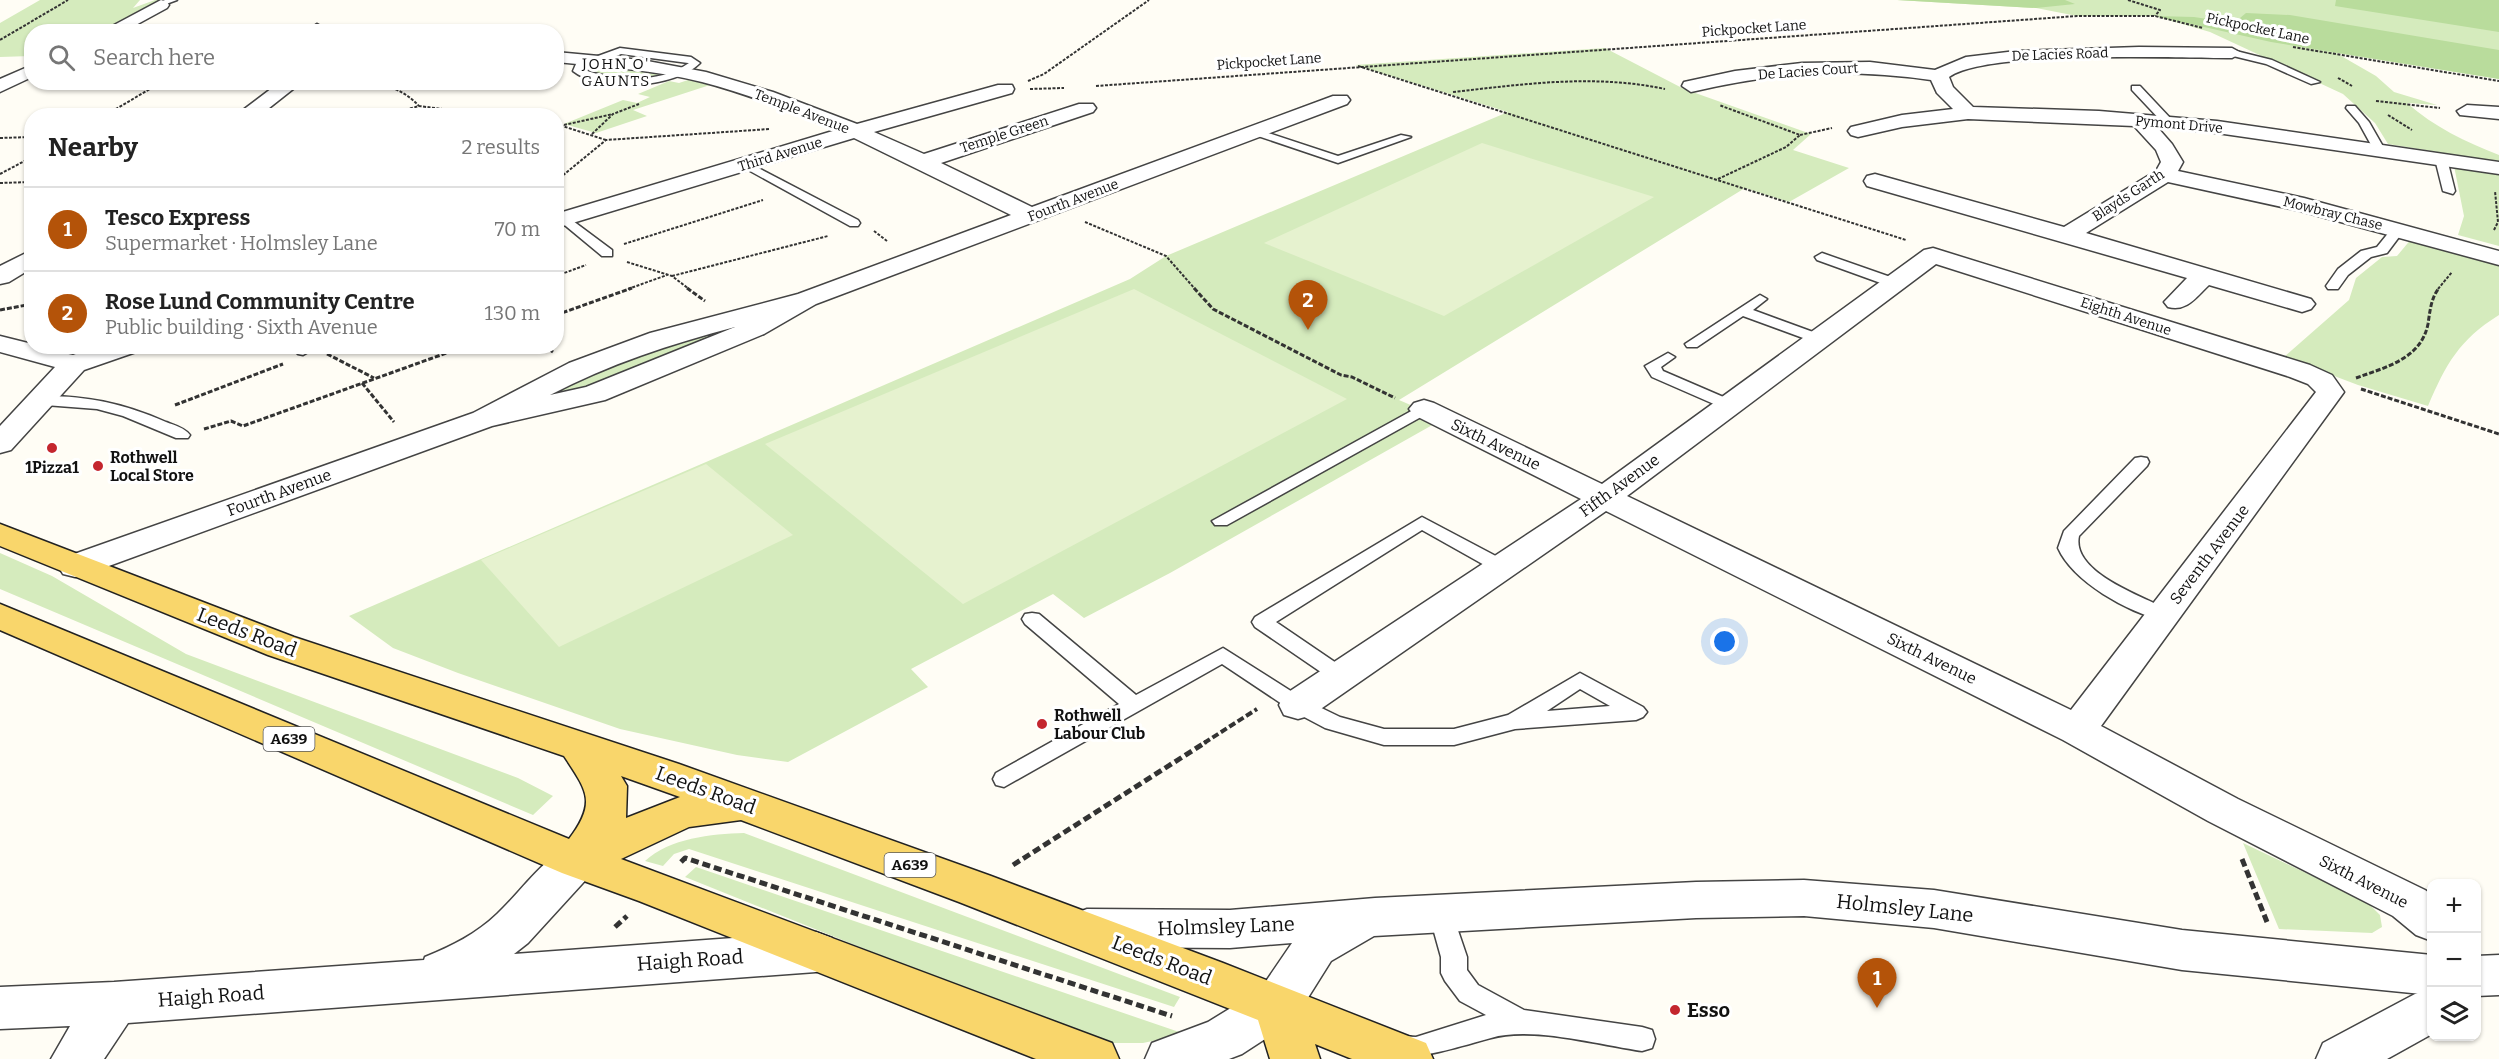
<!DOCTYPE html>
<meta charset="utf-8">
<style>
:root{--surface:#fff;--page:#f6f6f6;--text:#222;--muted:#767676;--line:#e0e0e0;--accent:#b45309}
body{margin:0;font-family:Bitter,serif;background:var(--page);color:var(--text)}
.controls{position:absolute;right:18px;bottom:18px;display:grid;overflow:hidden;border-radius:12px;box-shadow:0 2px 4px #0004}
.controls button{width:54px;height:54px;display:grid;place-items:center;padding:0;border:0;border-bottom:2px solid var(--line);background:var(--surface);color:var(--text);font:30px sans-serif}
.you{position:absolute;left:1725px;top:642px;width:21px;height:21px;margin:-15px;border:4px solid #fff;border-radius:50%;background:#1a73e8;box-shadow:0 0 0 9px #1a73e833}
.badge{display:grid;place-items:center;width:39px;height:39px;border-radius:50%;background:var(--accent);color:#fff;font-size:20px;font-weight:700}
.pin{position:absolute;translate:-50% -50px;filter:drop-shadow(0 2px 3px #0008)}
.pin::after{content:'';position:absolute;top:32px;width:21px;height:18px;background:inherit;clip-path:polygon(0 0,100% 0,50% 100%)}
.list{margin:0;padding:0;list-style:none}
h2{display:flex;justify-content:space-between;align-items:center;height:78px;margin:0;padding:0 24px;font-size:26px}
h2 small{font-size:20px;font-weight:400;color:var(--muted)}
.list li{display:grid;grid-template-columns:39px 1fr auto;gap:18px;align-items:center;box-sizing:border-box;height:84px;padding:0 24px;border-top:2px solid var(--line)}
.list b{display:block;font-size:22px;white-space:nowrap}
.list p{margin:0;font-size:20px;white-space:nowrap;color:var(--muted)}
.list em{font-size:20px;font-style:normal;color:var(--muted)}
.icon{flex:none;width:33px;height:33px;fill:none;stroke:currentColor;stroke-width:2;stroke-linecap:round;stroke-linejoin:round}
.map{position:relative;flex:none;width:2499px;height:1059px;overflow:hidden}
.search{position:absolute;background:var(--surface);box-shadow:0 2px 4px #0004;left:24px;top:24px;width:540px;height:66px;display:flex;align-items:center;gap:15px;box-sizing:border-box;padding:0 21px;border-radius:24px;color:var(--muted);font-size:22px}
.panel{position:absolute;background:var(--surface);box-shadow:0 2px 4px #0004;left:24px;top:108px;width:540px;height:246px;border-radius:24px}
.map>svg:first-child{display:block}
.green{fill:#d5ebbd}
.forest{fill:#b9dc9c}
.pitch{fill:#e6f2cf}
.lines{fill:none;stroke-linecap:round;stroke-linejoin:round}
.service-casing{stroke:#444;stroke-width:3}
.minor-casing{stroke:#444;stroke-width:3}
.tertiary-casing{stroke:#444;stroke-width:3}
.primary-casing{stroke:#222;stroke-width:3}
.path-far3{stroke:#333;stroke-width:2;stroke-dasharray:3 1.5;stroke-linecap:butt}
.path-far2{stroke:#333;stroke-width:3;stroke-dasharray:5 2;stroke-linecap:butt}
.path-far1{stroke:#333;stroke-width:4;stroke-dasharray:7 3;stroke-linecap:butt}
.path{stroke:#333;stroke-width:5;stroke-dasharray:8 4;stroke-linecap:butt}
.service{fill:#fff;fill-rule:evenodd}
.minor{fill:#fff;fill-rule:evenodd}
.tertiary{fill:#fff;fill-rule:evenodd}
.primary{fill:#f9d66b;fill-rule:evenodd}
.poi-dot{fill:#c4262e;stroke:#fff;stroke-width:2}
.labels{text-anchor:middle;stroke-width:6;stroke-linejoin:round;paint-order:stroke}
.far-street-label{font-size:14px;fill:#111;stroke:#fff}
.far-neighbourhood-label{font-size:15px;letter-spacing:1.5px;fill:#111;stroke:#fff}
.shield{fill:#fff;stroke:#585858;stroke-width:1.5}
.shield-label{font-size:15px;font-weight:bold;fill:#111}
.street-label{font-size:16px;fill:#111;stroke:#fff}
.poi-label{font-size:16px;font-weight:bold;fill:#111;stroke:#fff;text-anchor:start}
.near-street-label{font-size:20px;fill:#111;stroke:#fff}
.near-poi-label{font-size:20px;font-weight:bold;fill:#111;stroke:#fff;text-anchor:start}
</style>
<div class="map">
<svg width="2499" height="1059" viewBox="0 0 2499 1059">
<rect width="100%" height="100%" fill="#fffdf5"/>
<path class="green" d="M40,0H140L133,8L155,0H166L99,31L32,32L31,56L0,57V23Z
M1897,0H2499V79L2336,53L2376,76L2394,92L2437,105L2407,103C2434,127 2466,142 2499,155V162L2388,144L2375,123L2343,94L2210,32L2155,16H2077L2036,8Z
M1605,48L1684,89L1811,134L1793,150L1849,168L1789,202L1745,188L1399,400L1443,419L1170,573L1084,618L1053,594L911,669L928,687L788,762L737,755L620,729L458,673L393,648L349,616L1130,279L1166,256L1508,112L1355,65Z
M596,65L662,75C650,83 598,78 588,68Z
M688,80L710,85L633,110L647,116L596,133L564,124L623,100L637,103L650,97L638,94L669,81L679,83Z
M2454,166L2499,174V246L2458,235L2464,216Z
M2412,238L2499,264V315C2459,340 2446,364 2428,406L2358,385L2284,357L2349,300L2356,278L2382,257L2397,256Z
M744,324L590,390L537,399L628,356Z
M0,553L52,576L186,654L518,778L553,796L533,815L0,589Z
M744,833L1180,997L1174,1007L689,849L674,854L663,866L645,861C670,838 711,834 744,833Z
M2243,843L2367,902L2380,915L2382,927L2372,933L2279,929Z
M696,867L1185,1034L1143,1043H1099L685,877Z"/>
<path class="forest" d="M1897,0H2065L2075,4L2036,8Z
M2336,0H2499V32L2335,6Z
M2246,13L2290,15L2499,50V79L2271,42L2155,16L2194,17L2234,23Z"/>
<path class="pitch" d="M1482,143L1654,197L1444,316L1264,243Z
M1134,289L1347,399L963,604L765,444Z
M706,464L793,535L559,647L481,560Z"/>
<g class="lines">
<g class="service-casing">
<path id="service" d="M165,0H177L158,7V3Z
M317,24L322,27L317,32H306Z
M620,48L691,57L700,63C676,88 600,93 573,71L576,64ZM621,54L688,63H689C660,84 616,81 584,70Z
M2232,50L2272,60L2320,82L2311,84L2266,64L2229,55L2227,53Z
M2132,86H2140L2172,120V124H2164L2132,90Z
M2347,106H2355L2369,122L2385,150L2383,152H2375L2359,123L2346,108Z
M1256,129L1338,156L1401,135L1411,137L1338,163L1252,134L1250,132Z
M2441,156L2447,159L2455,191L2453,194L2443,191L2435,159Z
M745,161L858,220L860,223L858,226H850L741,166L739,164Z
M565,215L612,250V256H602L561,222V216Z
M2399,225L2405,229L2387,253L2371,257L2348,275L2338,289H2328L2326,286L2338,269L2361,251L2377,247L2394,226Z
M1822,253L1899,280L1901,283L1894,287L1889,286L1817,260L1815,257Z
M1760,295L1767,299L1753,310L1824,336L1826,339L1824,342H1814L1743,316L1697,347H1687L1685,344Z
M292,346H307L310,351L303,355L298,354Z
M1668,353L1675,357L1661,367L1663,371L1735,402L1737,405L1735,408H1723L1652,377L1645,366Z
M38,396C84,395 123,403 166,422C174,425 185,428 190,435L188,438H176L123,416L97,409L32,404L30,401L32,398Z
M1424,404L1430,406L1432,409L1430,412L1227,525H1215L1212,521Z
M2141,457L2147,458L2149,462L2147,466L2079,536C2071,573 2144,597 2171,611L2174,615L2171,619L2164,621C2128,612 2073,582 2058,548L2064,531L2135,458Z
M1422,517L1509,563L1511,567L1502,573L1495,571L1422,530L1276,622L1348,671L1351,676L1348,681H1334L1255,627L1252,622L1255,617Z
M1032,613L1039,614L1136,695L1223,648L1305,700L1340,717L1384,729H1454L1508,715L1580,673L1643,707L1647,712L1643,717L1636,720L1515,729L1454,745H1384L1325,728L1291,710L1222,664L1004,787L996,785L993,779L996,773L1119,704L1025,624L1022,619L1025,614ZM1580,689L1610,706L1547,711Z
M1441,904L1450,907L1467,957V970L1478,985L1524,1010L1642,1027L1652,1030L1655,1039L1652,1048L1642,1051C1599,1045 1531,1026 1491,1038C1461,1046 1423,1059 1392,1057L1388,1048L1392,1039L1402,1036L1416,1037L1486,1015L1460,1001L1445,981L1441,973V957L1429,914L1432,907Z"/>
</g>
<g class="minor-casing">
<path id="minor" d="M161,0L167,2L169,5L167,8L123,32H101Z
M2139,47L2232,48L2241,53L2232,58C2178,58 1986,50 1949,77L1953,87L1973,107L2099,111L2217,121L2499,162V174L2217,133L2158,128L2172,144L2183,162L2178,171L2304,198L2499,251V265L2300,211L2168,182L2086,233L2311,299L2315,304L2311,309L2302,312L2209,285C2196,297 2187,312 2168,307L2164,302L2187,278L1867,186L1864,181L1867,176L1875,174L2064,227L2156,171L2161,162L2156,150L2134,126L1968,119L1902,127L1858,137L1851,135L1848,131L1851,127L1902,115L1953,109L1937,93L1931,80C1847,68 1774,72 1691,92L1682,86L1684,82L1735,71L1802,63L1870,62L1935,70L1966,57L2016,51Z
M556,52L642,60L706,72L773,92L857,124L998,85H1012L1014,89L1012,93L874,132L924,154L1079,104H1093L1096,108L1093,112L941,163L1032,207L1333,96H1347L1350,100L1347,104L816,304L764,334L605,400L492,426L87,574L75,577L63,574L58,566L63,558L473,413L569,363L650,333L798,294L1011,215L854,138L556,228V214L836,130C793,112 748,94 702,82C655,70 605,67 556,62ZM735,327L586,387L550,395C609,364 671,344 735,327Z
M32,65V77L0,92V79Z
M280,82H302L259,116H235Z
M2467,105L2499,107V119L2460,115L2457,111Z
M1933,248L2310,365L2332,375L2344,392L2101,726L2238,799L2425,890L2432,895V941L2416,935L2393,916L2208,821L2063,740L1606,511L1312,715L1298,719L1284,715L1279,705L1284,695L1581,499L1414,415L1409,409L1414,403L1424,400L1434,403L1602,484L1924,250ZM1936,264L2290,377L2308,384L2316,392L2071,710L1627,496Z
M32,250V268L9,282L0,284V266Z
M0,336L32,344V346L73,355L98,346H139L136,352L84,370L11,450L0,453V426L55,367L0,352Z
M2432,988V1034L2387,1059H2316L2323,1043L2415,994Z"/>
</g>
<g class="tertiary-casing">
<path id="tertiary" d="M577,844L592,849L599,861L592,873L528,943L514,954L816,932L832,938L839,952L832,966L816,972L128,1023L104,1059H51L70,1026L0,1029V987L114,982L424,960L425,957C452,946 476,934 497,914C522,891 545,854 577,844Z
M1804,880L1934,890L2182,930L2432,955V995L2182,970L1934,928L1804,916L1696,918L1374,936L1331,961L1294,1020L1242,1054L1229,1059H1145L1152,1043L1208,1022L1260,990L1292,943L1230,948L1087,947L1071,941L1064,928L1071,915L1087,909L1230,910L1375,898L1696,882Z
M2499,955V995L2476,996V956Z"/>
</g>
<g class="primary-casing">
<path id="primary" d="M0,524L294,637L679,764L991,876L1223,963L1426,1043L1433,1059H1352L1315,1044L1320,1059H1270L1258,1020L959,902L741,820L689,827L621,859L1112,1043L1119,1059H1036L639,901L562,873L0,630V604L569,839C597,802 587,791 564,756L268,655L0,546ZM621,776L680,797L626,818L627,786Z"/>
</g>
<path class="path-far3" d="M2128,0L2160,10L2155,16
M0,40L68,0
M2293,47L2499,81
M1358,66L1906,240
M2338,78L2352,86
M1028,81L1044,74L1149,0
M320,83C356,82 392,77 419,106
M44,86L247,84
M1096,86L2077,16H2155L2203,28
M1030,89L1064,88
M1453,92C1525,84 1594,74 1665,89
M2376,101L2440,108
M2388,115L2412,130
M104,116L155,86
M384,116L419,106L496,116
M556,124L606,140
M564,125L613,114
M592,134L613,114L639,104
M1800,135L1832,128
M0,138L32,137
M0,174L32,157
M1718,179L1786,147L1800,135L1719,105
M556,181L606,140L770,129
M0,183L32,182
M1085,222L1166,256L1195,289
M2494,230L2498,222L2495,191
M874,231L887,241
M624,244L763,200
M627,262L672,276L689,289
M556,276L586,265
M672,276L828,236
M628,289L667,275
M2438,289L2452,272"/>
<path class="path-far2" d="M687,288L705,301
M1194,288L1213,309L1341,375L1352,377L1395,398
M0,310L32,304
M556,315L632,288
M545,346L553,352
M328,353L347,346
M327,354L374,378
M2356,378C2386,367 2421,359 2428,324C2430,311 2431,298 2439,288
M362,383L394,422
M2361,389L2499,434
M175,405L283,364
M204,429L231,421L243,426L466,346"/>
<path class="path-far1" d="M1204,743L1257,709"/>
<path class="path" d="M2242,859L2267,922
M681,862L685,858L1172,1016
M1013,865L1206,742
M615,927L627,916"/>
<use href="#service" class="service"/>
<use href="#minor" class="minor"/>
<use href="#tertiary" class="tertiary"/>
<use href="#primary" class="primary"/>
</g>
<g class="poi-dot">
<circle cx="52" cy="448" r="6"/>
<circle cx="98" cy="466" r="6"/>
<circle cx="1042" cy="724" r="6"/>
<circle cx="1675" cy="1010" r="6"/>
</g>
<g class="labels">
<g class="far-street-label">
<text transform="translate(1754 28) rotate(-4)" y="5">Pickpocket Lane</text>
<text transform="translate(2258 28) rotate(12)" y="5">Pickpocket Lane</text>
<text transform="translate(2060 54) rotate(-2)" y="5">De Lacies Road</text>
<text transform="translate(1269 61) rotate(-4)" y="5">Pickpocket Lane</text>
<text transform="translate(1808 71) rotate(-4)" y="5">De Lacies Court</text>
<text transform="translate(802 111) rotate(21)" y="5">Temple Avenue</text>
<text transform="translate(2179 124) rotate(5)" y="5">Pymont Drive</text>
<text transform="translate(1004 134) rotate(-18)" y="5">Temple Green</text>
<text transform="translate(780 154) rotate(-17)" y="5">Third Avenue</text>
<text transform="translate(2128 195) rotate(-33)" y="5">Blayds Garth</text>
<text transform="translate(1073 200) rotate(-21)" y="5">Fourth Avenue</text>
<text transform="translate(2333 213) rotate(14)" y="5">Mowbray Chase</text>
<text transform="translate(2126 316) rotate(18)" y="5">Eighth Avenue</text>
</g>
<g class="far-neighbourhood-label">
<text x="616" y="69">JOHN O'<tspan x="616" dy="17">GAUNTS</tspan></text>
</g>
<g class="shield">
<rect x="263.5" y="727" width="51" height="24" rx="4.5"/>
<rect x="884.5" y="853" width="51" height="24" rx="4.5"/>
</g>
<g class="shield-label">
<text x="289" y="744">A639</text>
<text x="910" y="870">A639</text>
</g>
<g class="street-label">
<text transform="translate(1496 444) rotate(26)" y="6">Sixth Avenue</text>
<text transform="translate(1619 485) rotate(-36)" y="6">Fifth Avenue</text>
<text transform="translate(279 492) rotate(-20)" y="6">Fourth Avenue</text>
<text transform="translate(2209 554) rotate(-53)" y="6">Seventh Avenue</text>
<text transform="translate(1932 658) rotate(26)" y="6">Sixth Avenue</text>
<text transform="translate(2364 881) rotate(27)" y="6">Sixth Avenue</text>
</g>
<g class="poi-label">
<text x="110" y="463">Rothwell<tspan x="110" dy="18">Local Store</tspan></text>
<text x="52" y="473" text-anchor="middle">1Pizza1</text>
<text x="1054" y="721">Rothwell<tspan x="1054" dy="18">Labour Club</tspan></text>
</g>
<g class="near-street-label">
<text transform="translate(247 632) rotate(21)" y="7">Leeds Road</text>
<text transform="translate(706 790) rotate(20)" y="7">Leeds Road</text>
<text transform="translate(1905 908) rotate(6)" y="7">Holmsley Lane</text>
<text transform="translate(1226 926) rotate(-2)" y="7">Holmsley Lane</text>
<text transform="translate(690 960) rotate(-4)" y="7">Haigh Road</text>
<text transform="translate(1162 960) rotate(21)" y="7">Leeds Road</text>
<text transform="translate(211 996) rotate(-4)" y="7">Haigh Road</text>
</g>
<g class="near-poi-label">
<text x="1687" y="1017">Esso</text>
</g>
</g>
</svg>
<div class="controls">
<button>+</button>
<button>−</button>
<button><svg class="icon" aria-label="layers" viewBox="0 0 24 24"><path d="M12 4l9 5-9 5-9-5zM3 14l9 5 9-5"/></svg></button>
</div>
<div class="you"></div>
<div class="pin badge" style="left:1877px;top:1008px">1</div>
<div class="pin badge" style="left:1308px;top:330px">2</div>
<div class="search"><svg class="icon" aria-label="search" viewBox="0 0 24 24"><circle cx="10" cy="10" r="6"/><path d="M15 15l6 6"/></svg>Search here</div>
<section class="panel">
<h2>Nearby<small>2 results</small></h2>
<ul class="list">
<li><span class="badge">1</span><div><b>Tesco Express</b><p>Supermarket · Holmsley Lane</p></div><em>70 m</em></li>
<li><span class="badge">2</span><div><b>Rose Lund Community Centre</b><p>Public building · Sixth Avenue</p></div><em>130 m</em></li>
</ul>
</section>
</div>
